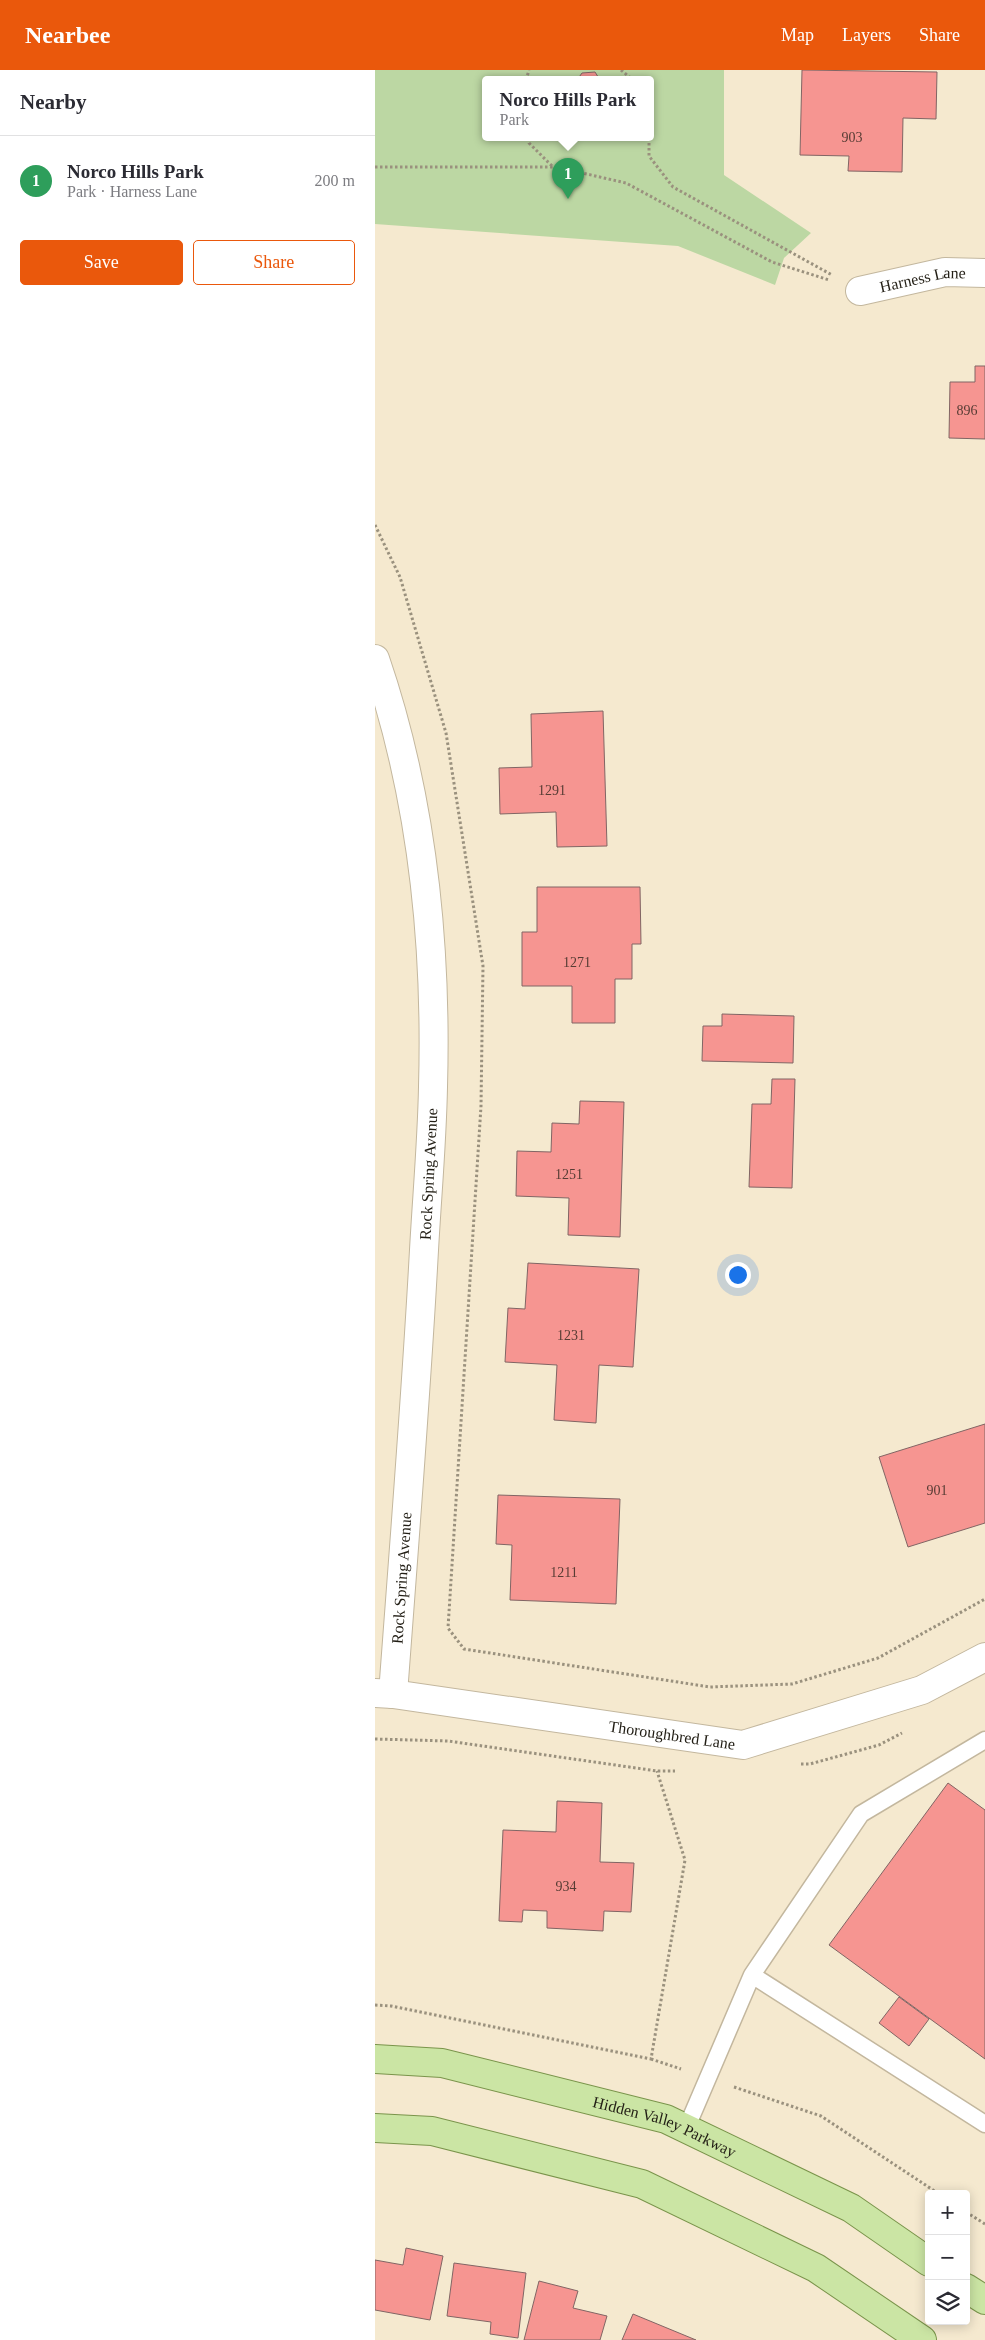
<!DOCTYPE html>
<meta charset="utf-8">
<style>
:root{--surface:#fff;--page:#f7f7f7;--text:#2b2b33;--muted:#7c7c81;--line:#e1e1e2;--accent:#ea580c}
body{margin:0;font-family:Georgia,serif;background:var(--page);color:var(--text)}
.controls{position:absolute;right:15px;bottom:15px;display:grid;overflow:hidden;border-radius:5px;box-shadow:0 2px 12px #0003}
.controls button{width:45px;height:45px;display:grid;place-items:center;padding:0;border:0;border-bottom:1px solid var(--line);background:var(--surface);color:var(--text);font:25px sans-serif}
.you{position:absolute;left:362px;top:1204px;width:18px;height:18px;margin:-12px;border:4px solid #fff;border-radius:50%;background:#1a73e8;box-shadow:0 0 0 8px #1a73e833}
.badge{display:grid;place-items:center;width:32px;height:32px;border-radius:50%;background:var(--accent);color:#fff;font-size:16px;font-weight:700}
.pin{position:absolute;translate:-50% -41px;filter:drop-shadow(0 1px 2px #0008)}
.pin::after{content:'';position:absolute;top:26px;width:18px;height:15px;background:inherit;clip-path:polygon(0 0,100% 0,50% 100%)}
.popup{position:absolute;left:107px;top:6px;width:172px;height:65px;box-sizing:border-box;display:grid;place-content:center;border-radius:5px;background:var(--surface);filter:drop-shadow(0 1px 4px #0005);font-size:16px;white-space:nowrap;color:var(--muted)}
.popup b{font-size:19px;color:var(--text)}
.popup::after{content:'';position:absolute;left:50%;top:100%;margin-left:-10px;border:10px solid transparent;border-top-color:var(--surface)}
.list{margin:0;padding:0;list-style:none}
h2{display:flex;justify-content:space-between;align-items:center;height:65px;margin:0;padding:0 20px;font-size:21px}
h2 small{font-size:16px;font-weight:400;color:var(--muted)}
.list li{display:grid;grid-template-columns:32px 1fr auto;gap:15px;align-items:center;box-sizing:border-box;height:90px;padding:0 20px;border-top:1px solid var(--line)}
.list b{display:block;font-size:19px;white-space:nowrap}
.list p{margin:0;font-size:16px;white-space:nowrap;color:var(--muted)}
.list em{font-size:16px;font-style:normal;color:var(--muted)}
.actions{display:flex;gap:10px;padding:15px 20px}
.actions a{flex:1;padding:11px 0;border:1px solid var(--accent);border-radius:5px;text-align:center;font-size:18px;color:var(--accent)}
.actions .main{background:var(--accent);color:#fff}
.icon{flex:none;width:28px;height:28px;fill:none;stroke:currentColor;stroke-width:2;stroke-linecap:round;stroke-linejoin:round}
.map{position:relative;flex:none;width:610px;height:2270px;overflow:hidden}
header{display:flex;align-items:center;gap:30px;box-sizing:border-box;height:70px;padding:0 25px;background:var(--accent);color:#fff}
header strong{font-size:24px}
nav{display:flex;gap:28px;margin-inline-start:auto;font-size:18px}
main{display:flex}
aside{flex:1;background:var(--surface)}
.map>svg:first-child{display:block}
.green{fill:#bcd7a3;fill-rule:evenodd}
.building{fill:#f69591;stroke:#816564}
.lines{fill:none;stroke-linecap:round;stroke-linejoin:round}
.service-casing{stroke:#c3b79e;stroke-width:19}
.minor-casing{stroke:#c3b79e;stroke-width:30}
.primary-casing{stroke:#7a944b;stroke-width:30}
.path{stroke:#9a917e;stroke-width:3;stroke-dasharray:2.5 2.5;stroke-linecap:butt}
.service{stroke:#fff;stroke-width:16}
.minor{stroke:#fff;stroke-width:28}
.primary{stroke:#cbe5a4;stroke-width:28}
.labels{text-anchor:middle;stroke-width:4;stroke-linejoin:round;paint-order:stroke}
.number-label{font-size:14px;fill:#573c34}
.street-label{font-size:16px;fill:#221e15;stroke:#fff}
</style>
<header>
<strong>Nearbee</strong>
<nav><a>Map</a><a>Layers</a><a>Share</a></nav>
</header>
<main>
<aside>
<h2>Nearby<small></small></h2>
<ul class="list">
<li><span class="badge" style="background:#2e9e5b">1</span><div><b>Norco Hills Park</b><p>Park · Harness Lane</p></div><em>200 m</em></li>
</ul>
<div class="actions"><a class="main">Save</a><a>Share</a></div>
</aside>
<div class="map">
<svg width="610" height="2270" viewBox="0 0 610 2270">
<rect width="100%" height="100%" fill="#f5e9cf"/>
<path class="green" d="M0,0H349V105L436,163L409,188L400,215L303,176L0,154ZM110,10H276V68H110Z"/>
<path class="building" d="M427,0L562,2L561,49L528,48L527,102L473,101L474,86L425,85Z
M220,2L225,10H202L207,3Z
M600,296H610V369L574,368L575,312H600Z
M228,641L232,776L182,777L181,742L125,744L124,698L157,697L156,644Z
M162,817H265L266,874H257V909H240V953H197V916H147V862H162Z
M347,944L419,946L418,993L327,991L328,956H347Z
M397,1009H420L417,1118L374,1117L377,1034H396Z
M205,1031L249,1032L245,1167L193,1165L194,1128L141,1126L142,1081L176,1082L177,1053L204,1054Z
M153,1193L264,1199L258,1297L224,1295L221,1353L179,1350L182,1295L130,1292L133,1238L150,1239Z
M610,1354V1453L533,1477L504,1387Z
M123,1425L245,1429L241,1534L135,1530L137,1475L121,1474Z
M573,1713L610,1740V1989L454,1875Z
M182,1731L227,1733L225,1792L259,1793L256,1842L229,1841L228,1861L172,1858V1841L148,1840L147,1852L124,1851L128,1760L181,1762Z
M524,1927L554,1949L534,1976L504,1953Z
M31,2178L68,2186L55,2250L0,2240V2190L28,2195Z
M79,2193L151,2203L143,2268L115,2264L116,2252L72,2246Z
M164,2211L203,2221L198,2238L232,2246L225,2270H149Z
M258,2244L321,2270H247Z"/>
<g class="lines">
<g class="service-casing">
<path id="service" d="M610,1670L486,1744L377,1905L610,2054
M311,2059L377,1905"/>
</g>
<g class="minor-casing">
<g id="minor">
<path id="s1" d="M485,221L570,202L610,203"/>
<path d="M0,589C47,726 62,873 58,1017C57,1071 52,1126 49,1180C41,1328 29,1476 18,1624"/>
<path id="s2" d="M0,1623L18,1624L368,1675L547,1620L610,1587"/>
</g>
</g>
<g class="primary-casing">
<g id="primary">
<path id="s3" d="M0,1989L67,1993L291,2049L476,2138L554,2192"/>
<path d="M0,2058L57,2061L267,2114L441,2198L547,2270"/>
<path d="M591,2218L610,2230"/>
</g>
</g>
<path class="path" d="M246,0L258,10
M151,10L154,0
M153,68L154,73L178,97
M274,68V86L298,117L457,205
M0,97H181L251,113L397,192L454,210
M0,455L25,507L71,663L108,896L106,1036L73,1558L89,1579L335,1617L417,1614L503,1588L610,1529
M0,1669L73,1671L282,1701H300
M426,1694H435L504,1675L527,1663
M0,1935L16,1936L276,1989L310,1790L282,1701
M276,1989L306,1999
M359,2017L446,2046L564,2124
M591,2142L610,2154"/>
<use href="#service" class="service"/>
<use href="#minor" class="minor"/>
<use href="#primary" class="primary"/>
</g>
<g class="labels">
<g class="number-label">
<text x="477" y="72">903</text>
<text x="592" y="345">896</text>
<text x="177" y="725">1291</text>
<text x="202" y="897">1271</text>
<text x="194" y="1109">1251</text>
<text x="196" y="1270">1231</text>
<text x="562" y="1425">901</text>
<text x="189" y="1507">1211</text>
<text x="191" y="1821">934</text>
</g>
<g class="street-label">
<text dy="6" stroke="none"><textPath href="#s1" startOffset="64">Harness Lane</textPath></text>
<text transform="translate(53 1104) rotate(-87)" y="6">Rock Spring Avenue</text>
<text transform="translate(26 1508) rotate(-86)" y="6">Rock Spring Avenue</text>
<text dy="6" stroke="none"><textPath href="#s2" startOffset="300">Thoroughbred Lane</textPath></text>
<text dy="6" stroke="none"><textPath href="#s3" startOffset="299">Hidden Valley Parkway</textPath></text>
</g>
</g>
</svg>
<div class="controls">
<button>+</button>
<button>−</button>
<button><svg class="icon" aria-label="layers" viewBox="0 0 24 24"><path d="M12 4l9 5-9 5-9-5zM3 14l9 5 9-5"/></svg></button>
</div>
<div class="you"></div>
<div class="pin badge" style="left:193px;top:129px;background:#2e9e5b">1</div>
<div class="popup"><b>Norco Hills Park</b>Park</div>
</div>
</main>
